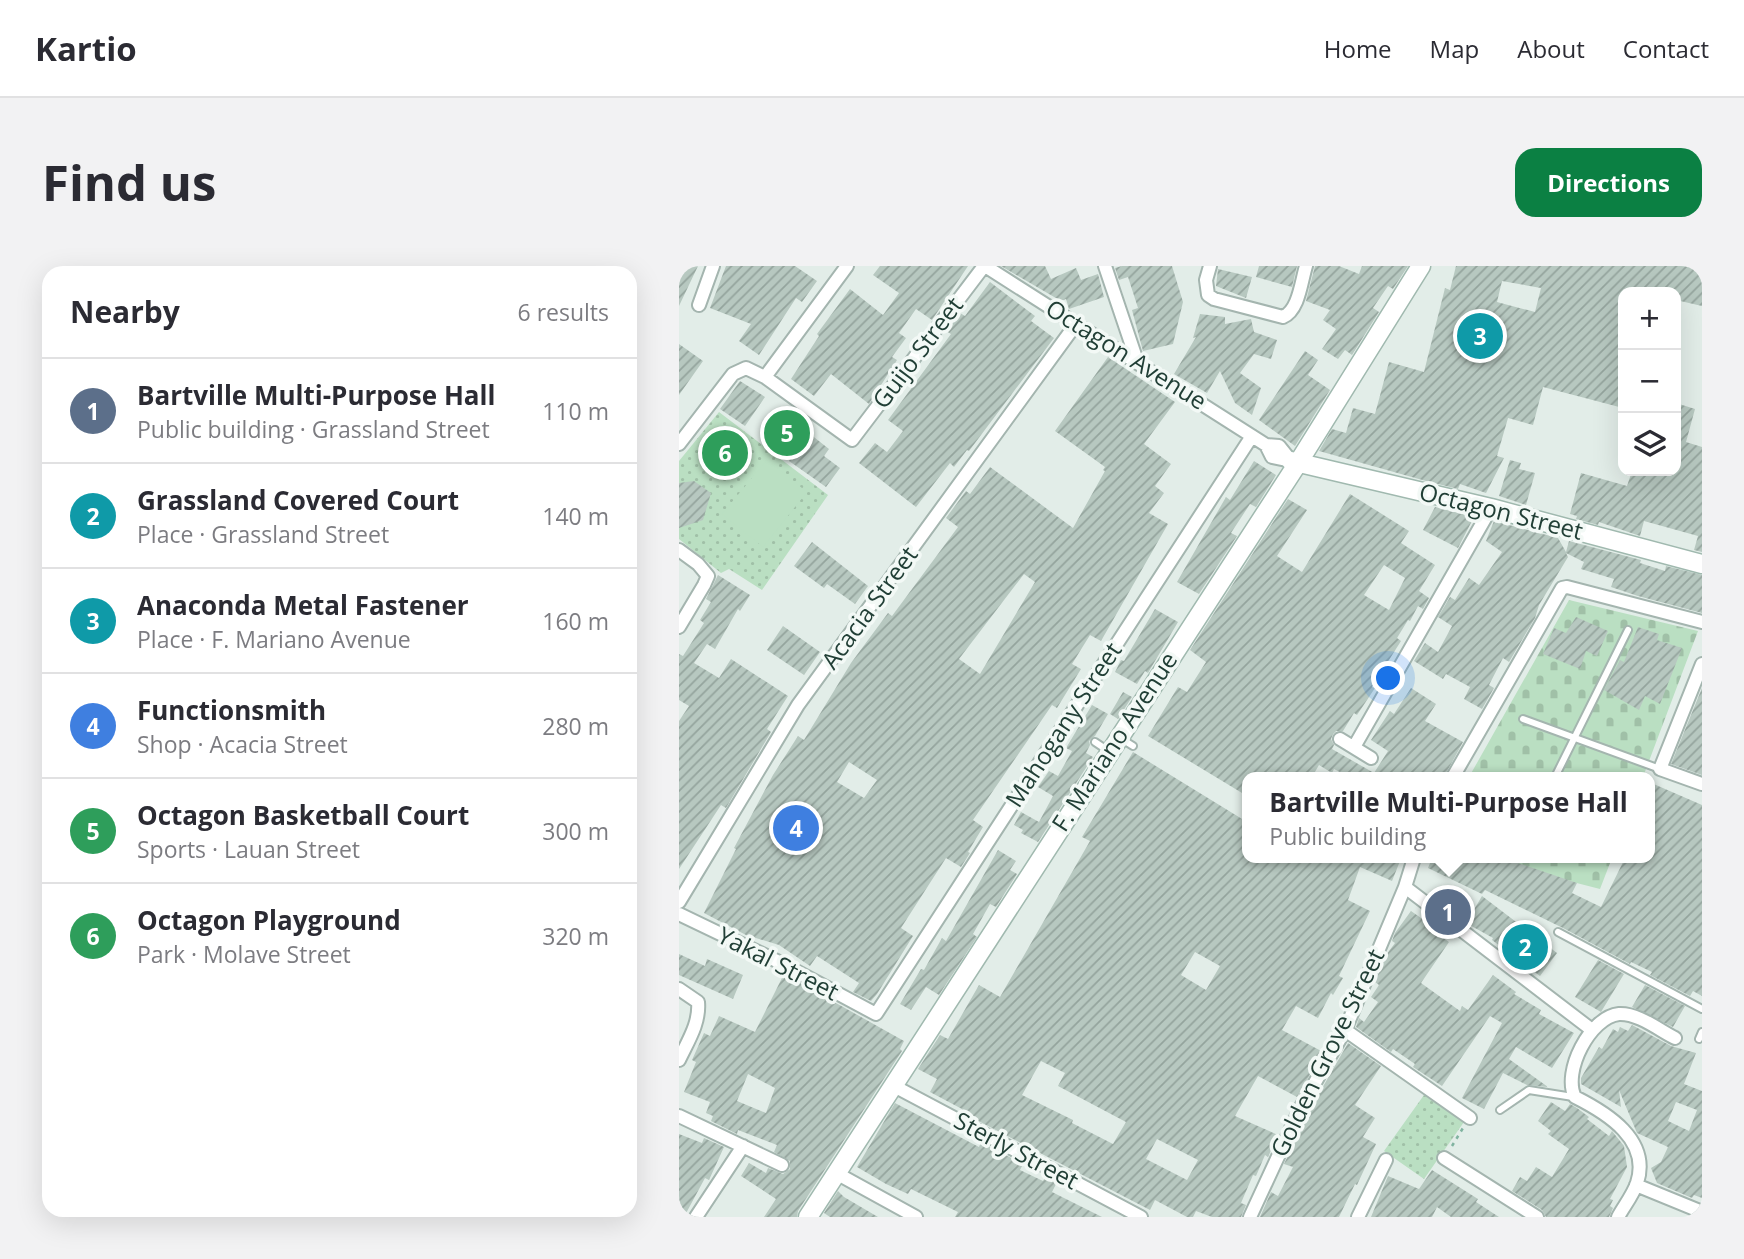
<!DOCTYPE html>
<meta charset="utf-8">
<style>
:root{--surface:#fff;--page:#f2f2f3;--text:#2b2b33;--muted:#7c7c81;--line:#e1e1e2;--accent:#0b8043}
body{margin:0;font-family:"Open Sans",sans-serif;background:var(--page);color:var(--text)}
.controls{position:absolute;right:21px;top:21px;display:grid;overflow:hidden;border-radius:14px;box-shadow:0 7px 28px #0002}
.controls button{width:63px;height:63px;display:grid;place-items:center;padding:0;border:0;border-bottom:2px solid var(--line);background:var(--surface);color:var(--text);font:35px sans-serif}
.you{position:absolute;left:710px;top:413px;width:24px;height:24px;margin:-18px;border:5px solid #fff;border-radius:50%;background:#1a73e8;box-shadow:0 0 0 10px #1a73e833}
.badge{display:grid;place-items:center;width:46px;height:46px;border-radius:50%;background:var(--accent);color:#fff;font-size:23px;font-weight:700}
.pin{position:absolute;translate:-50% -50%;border:4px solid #fff;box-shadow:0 2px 7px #0006}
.popup{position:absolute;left:563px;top:506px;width:413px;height:91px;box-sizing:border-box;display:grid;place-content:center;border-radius:14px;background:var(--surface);filter:drop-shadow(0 2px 5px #0005);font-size:23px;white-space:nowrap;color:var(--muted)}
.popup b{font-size:26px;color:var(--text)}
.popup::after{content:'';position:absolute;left:50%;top:100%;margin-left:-14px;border:14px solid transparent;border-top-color:var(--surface)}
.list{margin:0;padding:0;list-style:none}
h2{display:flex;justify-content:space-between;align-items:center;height:91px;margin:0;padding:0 28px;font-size:30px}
h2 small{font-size:23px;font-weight:400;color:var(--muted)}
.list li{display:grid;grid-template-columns:46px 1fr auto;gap:21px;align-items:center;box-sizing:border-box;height:105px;padding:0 28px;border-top:2px solid var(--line)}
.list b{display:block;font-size:26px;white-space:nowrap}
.list p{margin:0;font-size:23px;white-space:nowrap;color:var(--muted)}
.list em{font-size:23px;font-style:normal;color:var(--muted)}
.icon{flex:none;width:38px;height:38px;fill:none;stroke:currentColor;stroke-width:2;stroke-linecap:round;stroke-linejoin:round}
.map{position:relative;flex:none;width:1023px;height:951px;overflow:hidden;border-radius:21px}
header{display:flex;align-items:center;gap:42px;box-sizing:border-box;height:98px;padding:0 35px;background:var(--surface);border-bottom:2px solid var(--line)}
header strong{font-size:33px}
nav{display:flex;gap:38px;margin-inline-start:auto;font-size:24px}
.intro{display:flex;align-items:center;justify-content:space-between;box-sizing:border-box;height:168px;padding:0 42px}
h1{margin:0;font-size:49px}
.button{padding:18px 32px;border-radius:21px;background:var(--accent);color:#fff;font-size:24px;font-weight:700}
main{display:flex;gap:42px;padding:0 42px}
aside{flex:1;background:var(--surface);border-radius:21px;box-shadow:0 7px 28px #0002}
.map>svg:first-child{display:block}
.cemetery{fill:url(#cemetery-stones)}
.park{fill:url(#park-dots)}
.garden{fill:#badfc2}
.building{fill:url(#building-hatch);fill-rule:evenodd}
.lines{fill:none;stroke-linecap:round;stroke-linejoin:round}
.lane-casing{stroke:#a4b5af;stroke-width:10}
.street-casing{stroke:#a4b5af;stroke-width:16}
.secondary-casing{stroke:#a0b9af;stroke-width:21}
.path{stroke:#80b3a0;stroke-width:2.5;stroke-dasharray:3.5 5;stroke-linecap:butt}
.lane{stroke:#fff;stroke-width:6}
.street{stroke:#fff;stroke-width:12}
.secondary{stroke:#fff;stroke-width:18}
.labels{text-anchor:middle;stroke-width:7;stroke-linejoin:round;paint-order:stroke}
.street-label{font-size:24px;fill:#213f36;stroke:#f3f9f6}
</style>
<header>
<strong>Kartio</strong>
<nav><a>Home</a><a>Map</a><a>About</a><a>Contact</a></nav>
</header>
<div class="intro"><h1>Find us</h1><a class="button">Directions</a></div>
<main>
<aside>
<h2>Nearby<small>6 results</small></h2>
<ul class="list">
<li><span class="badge" style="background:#5c6f8a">1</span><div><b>Bartville Multi-Purpose Hall</b><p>Public building · Grassland Street</p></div><em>110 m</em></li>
<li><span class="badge" style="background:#0f9aa8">2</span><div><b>Grassland Covered Court</b><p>Place · Grassland Street</p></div><em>140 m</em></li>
<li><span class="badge" style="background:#0f9aa8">3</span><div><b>Anaconda Metal Fastener</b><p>Place · F. Mariano Avenue</p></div><em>160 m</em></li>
<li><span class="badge" style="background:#3f7fe0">4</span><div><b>Functionsmith</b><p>Shop · Acacia Street</p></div><em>280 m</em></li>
<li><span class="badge" style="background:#2e9e5b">5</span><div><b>Octagon Basketball Court</b><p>Sports · Lauan Street</p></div><em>300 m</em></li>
<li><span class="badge" style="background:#2e9e5b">6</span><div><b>Octagon Playground</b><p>Park · Molave Street</p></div><em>320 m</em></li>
</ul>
</aside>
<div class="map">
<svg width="1023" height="951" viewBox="0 0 1023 951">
<defs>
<pattern id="cemetery-stones" width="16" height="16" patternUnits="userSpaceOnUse" patternTransform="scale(1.75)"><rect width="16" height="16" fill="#badfc2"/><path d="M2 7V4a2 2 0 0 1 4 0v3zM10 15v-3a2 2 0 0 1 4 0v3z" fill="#a0c0a7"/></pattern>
<pattern id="park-dots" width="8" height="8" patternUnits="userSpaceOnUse" patternTransform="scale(1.75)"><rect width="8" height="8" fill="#badfc2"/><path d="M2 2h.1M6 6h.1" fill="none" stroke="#a0c0a7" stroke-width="1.8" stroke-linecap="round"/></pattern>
<pattern id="building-hatch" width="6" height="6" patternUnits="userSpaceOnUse" patternTransform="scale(1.75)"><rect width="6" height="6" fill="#b7c8c0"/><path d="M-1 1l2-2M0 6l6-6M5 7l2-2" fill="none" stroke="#94a49d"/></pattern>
</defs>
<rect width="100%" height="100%" fill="#e2ede8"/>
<path class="cemetery" d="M890,334L1019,365L964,511H790Z
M800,592H933L921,623Z"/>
<path class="park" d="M40,146L149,229L83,324L50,303L42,307L0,273V195Z
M745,829L785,856L745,913L705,885Z"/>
<path class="garden" d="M108,141L134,160L108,194L82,174Z
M88,194L128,226L84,281L43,248Z"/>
<path class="building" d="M0,0H19L0,40Z
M47,0H116L138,15L123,36L117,32L80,89L60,75L72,58L31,42Z
M201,0H289L253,54L237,43L220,67L227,72L213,91L218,94L190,138L152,108L135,130L112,113L140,70L138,68L171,23L204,49L220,27L194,9Z
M322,0H366L372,13L397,2L402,14L419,8L425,31L390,43L387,33L382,35Z
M443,0H493L504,36L494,78L464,85L453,44L459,42L449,11L440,14L436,2Z
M580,0H618L613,21L577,11Z
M636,0H660L680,8L683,0H729L714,23L709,20L694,42L700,46L673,89L666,84L659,93L643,83L657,63L644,54L651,44L627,35Z
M777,0H1023V40L997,34V26H944V110L941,122L944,123V142L864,121L854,159L829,152L818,190L825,192L807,227L781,218L779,223L747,215L640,185L653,163L667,167L674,142L696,148L710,96L745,106L766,22L771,24ZM823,15L862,22L856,46L818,36Z
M539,3L573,11L567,32L537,20Z
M311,16L356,50L352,55L375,72L290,185L288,184L275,201L271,197L237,241L180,197L196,177L208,186L224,165L209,154L272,68L267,65L281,47L286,50Z
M521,48L546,51V58L572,53L575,66L598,74L592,93L575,88L561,107L582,122L573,149L556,137L541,105L528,127L495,108L517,71L514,72Z
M0,78L24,95L0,129Z
M626,85L639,94L629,109L651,124L616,180L580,154Z
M429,91L496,136L465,178L492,198L476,220L485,227L470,247L489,258L422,375L411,369L393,398L402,403L378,442L373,439L294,554L304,561L289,586L291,587L282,601L267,592L222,662L234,670L198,728L192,735L174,726L180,717L138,690L131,700L100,679L67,669L25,647L57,583L55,582L94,509L119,470L125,474L172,397L209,347L213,350L279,261L267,252L287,225L291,228L311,201L394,262L426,205L424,204L426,201L376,165ZM345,308L356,316L301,408L280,393ZM170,496L198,514L185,532L158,516Z
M61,115L86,131L66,160L41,143Z
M997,137L1016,143L1007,176L1023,181V286L1015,284L1019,270L965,255L961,270L920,256L919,259L897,253L898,250L891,248L902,207L948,220L953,205H997Z
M131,168L150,183L145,190L161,202L147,221L110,195Z
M831,194L842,197L840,203L856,207L847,239L820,230Z
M575,195L597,209L577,241L571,238L552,267L558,270L520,328L498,316L547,231L551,234Z
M15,215L32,227L24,254L0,262V217Z
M671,228L730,265L722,277L756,299L740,325L750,332L744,343L739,340L731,355L729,354L718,372L722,375L693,421L696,422L678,449L675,447L664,465H657L654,468L652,473L655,479L653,483L695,507L709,485L692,474L711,445L715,448L732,422L757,438L746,455L784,476L765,511H670L655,503L653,507L640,499L633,511H568V530L469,470L499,421L508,426L527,396L511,384L609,233L628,244L598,290L623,306ZM705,299L726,312L710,344L685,329Z
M756,241L795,251L779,282L744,264Z
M815,255L879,272L887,286L890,275L962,294L961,297L986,305L987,300L1023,309V347L959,330L932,321L935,313L902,303L905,296L887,287L889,291L860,339L856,352L830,396L824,392L810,419L815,422L803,443L785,433L791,421L767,408L764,413L735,395L746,377L759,386L773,360L759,351L771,331L776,334L790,312L800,319L823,286L807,275Z
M133,276L189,320L176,338L148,318L145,322L115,300Z
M39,309L71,329L61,345L59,343L36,383L28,378L15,397L40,412L52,393L109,430L88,463L92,466L47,542L42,539L0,603V455L10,440L0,434V388L4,390L25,357L21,354L32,336L27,333Z
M476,343L499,356L469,407L466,405L458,418L436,406L442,394L445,395Z
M897,351L929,365L918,390L907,385L901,403L864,388L875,362L887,367Z
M104,360L141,386L125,409L88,384Z
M959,361L980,368L978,374L1003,382L981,438L966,430L960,444L925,424L941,394L945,396Z
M1023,422V509L992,498Z
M444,426L453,431L439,453L431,448Z
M413,439L429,448L416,470L410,475L411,479L407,487L414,491L359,576L342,567L344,564L335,559L342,546L360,556L374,530L359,521L370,505L379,510L393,485L387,482Z
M454,486L568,556V592H713L721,595L713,615L681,601L669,634L691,645L660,710L664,712L654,729L652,727L639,752L617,740L603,764L644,786L618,831L579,810L556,850L599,869L589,891L586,889L577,910L574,909L562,937L567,939L562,951H533L517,945L514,951H508L476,934L471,944L282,846L283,843L251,826L258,813L239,803L261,769L269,773L300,719L321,731L411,575L403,571ZM516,686L541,700L527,724L502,709ZM362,795L386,807L379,820L447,856L434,878L393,857L394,854L343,829ZM478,873L519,894L508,914L467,893Z
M970,516L1023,539V730L1014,725L1011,730L971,709L973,706L952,696L951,698L886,663L806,624L803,628L749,602L753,592H824L898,617L893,627L922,641L946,592H970Z
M319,584L337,595L331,604L338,608L317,641L311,638L294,668L298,671L260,729L247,721L232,744L221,738L242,703L245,704L263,672L267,675Z
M803,630L878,687L861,710L813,674L814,672L787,657Z
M732,645L752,659L750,662L770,676L742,717L781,745L783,740L789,744L814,709L837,726L835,728L862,744L860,748L895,767L873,802L837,781L830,793L869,821L848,819L824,807L805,843L783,832L823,757L811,750L763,820L734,801L736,798L714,783L712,786L677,761L680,752L685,756L699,736L692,731L700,719L696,716L707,689L716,677L713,675L716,667Z
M0,688L26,700L28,693L64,709L54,733L0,709Z
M919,694L945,708L922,746L896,731Z
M105,708L225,775L221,783L223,785L221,788L119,945L118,951H85L97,933L62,910L70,897L87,907L89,902L104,908L111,903V895L95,886L98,879L59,864L58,868L32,855L34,850L27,847L31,836L5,826L17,796L13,794L25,767L31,770L40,750L76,766ZM69,808L96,822L87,847L58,835Z
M966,719L1006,740L994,761L953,741Z
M953,759L992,780L1017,787L1005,818L1023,825V932L1015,929L1013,932L978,917L972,902L982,896L989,881L958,867L940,824L942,841L902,818V812L920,781L923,783L934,763L939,766L941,761L949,765ZM997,836L1018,844L1010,865L989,855Z
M669,777L702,800L676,839L696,852L684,871L697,878L678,919L676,918L660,951H581L592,926L599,930L614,901L605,898L630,845Z
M872,836L886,845L891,838L898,842L910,851L908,853L930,870L933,865L945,880L948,901L931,933L934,934L931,940L934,942L930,951H867L863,944L833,925L841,911L848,915L857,901L873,911L890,883L869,868L872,865L859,855Z
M216,837L300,881L302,876L344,898L341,904L364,915L367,910L378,916L373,926L423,951H276L279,946L232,923L229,928L207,918L178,901Z
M0,868L23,877L25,872L45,881L30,914L26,912L5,951H0Z
M753,904L799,933L797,936L820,951H772L758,941L753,951H692L709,910L740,923Z
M159,925L165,931L199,951H151L145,947Z"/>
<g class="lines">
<g class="lane-casing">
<path id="lane" d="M844,453L981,503
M441,472L454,480
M416,476L428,484
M876,511L949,364
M879,666L1023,743
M1020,773L1023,766
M821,844L850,824L894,831"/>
</g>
<g class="street-casing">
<path id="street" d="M306,0L587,179L600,180L612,195
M426,0L458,95
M531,0L527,14L529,29L535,33L604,51C620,44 622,16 627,0
M20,39L34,0
M86,111L168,0
M0,178L54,108L67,102L86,111L173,174L305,0
M587,179L593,191L612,195
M0,284L19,298L29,310L25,319L0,361
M1023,398L981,503L1023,518
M661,473L692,492
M675,481L812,242
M774,511L883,322L888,321L1023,356
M726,621L913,764
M0,636L119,439L397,58
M0,648L102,697L197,748L573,170
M0,723L19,736C21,757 9,775 0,794
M666,764L791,852
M213,819L462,951
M0,850L103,899
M765,892L858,951
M157,907L237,951
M957,919L1023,946
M17,951L64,880
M571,951L622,841L666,764L726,621L735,592
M679,951L707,894
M939,951C945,940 954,929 958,917C972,874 928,847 896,831C883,806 911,751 940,748C959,747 980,764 996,772"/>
</g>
<g class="secondary-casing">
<path id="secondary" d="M612,195L812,242L1023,298
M129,951L619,197L742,0"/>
</g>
<path class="path" d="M773,880L784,862"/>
<use href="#lane" class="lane"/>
<use href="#street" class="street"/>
<use href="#secondary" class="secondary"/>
</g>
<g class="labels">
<g class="street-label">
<text transform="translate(239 87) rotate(-53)" y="8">Guijo Street</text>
<text transform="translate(447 89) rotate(32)" y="8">Octagon Avenue</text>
<text transform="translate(822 246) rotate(14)" y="8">Octagon Street</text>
<text transform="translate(191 342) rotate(-54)" y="8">Acacia Street</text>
<text transform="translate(385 459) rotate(-57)" y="8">Mahogany Street</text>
<text transform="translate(436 476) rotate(-57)" y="8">F. Mariano Avenue</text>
<text transform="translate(99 698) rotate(27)" y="8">Yakal Street</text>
<text transform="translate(649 787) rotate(-64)" y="8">Golden Grove Street</text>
<text transform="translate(337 885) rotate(28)" y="8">Sterly Street</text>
</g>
</g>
</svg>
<div class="controls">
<button>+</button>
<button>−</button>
<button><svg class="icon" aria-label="layers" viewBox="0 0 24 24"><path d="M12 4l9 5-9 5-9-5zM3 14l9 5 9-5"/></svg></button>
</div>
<div class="you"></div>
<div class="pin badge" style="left:769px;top:646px;background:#5c6f8a">1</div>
<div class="popup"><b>Bartville Multi-Purpose Hall</b>Public building</div>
<div class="pin badge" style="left:846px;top:681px;background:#0f9aa8">2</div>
<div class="pin badge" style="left:801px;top:70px;background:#0f9aa8">3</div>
<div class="pin badge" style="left:117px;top:562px;background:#3f7fe0">4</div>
<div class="pin badge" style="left:108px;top:167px;background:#2e9e5b">5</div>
<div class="pin badge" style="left:46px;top:187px;background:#2e9e5b">6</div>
</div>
</main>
